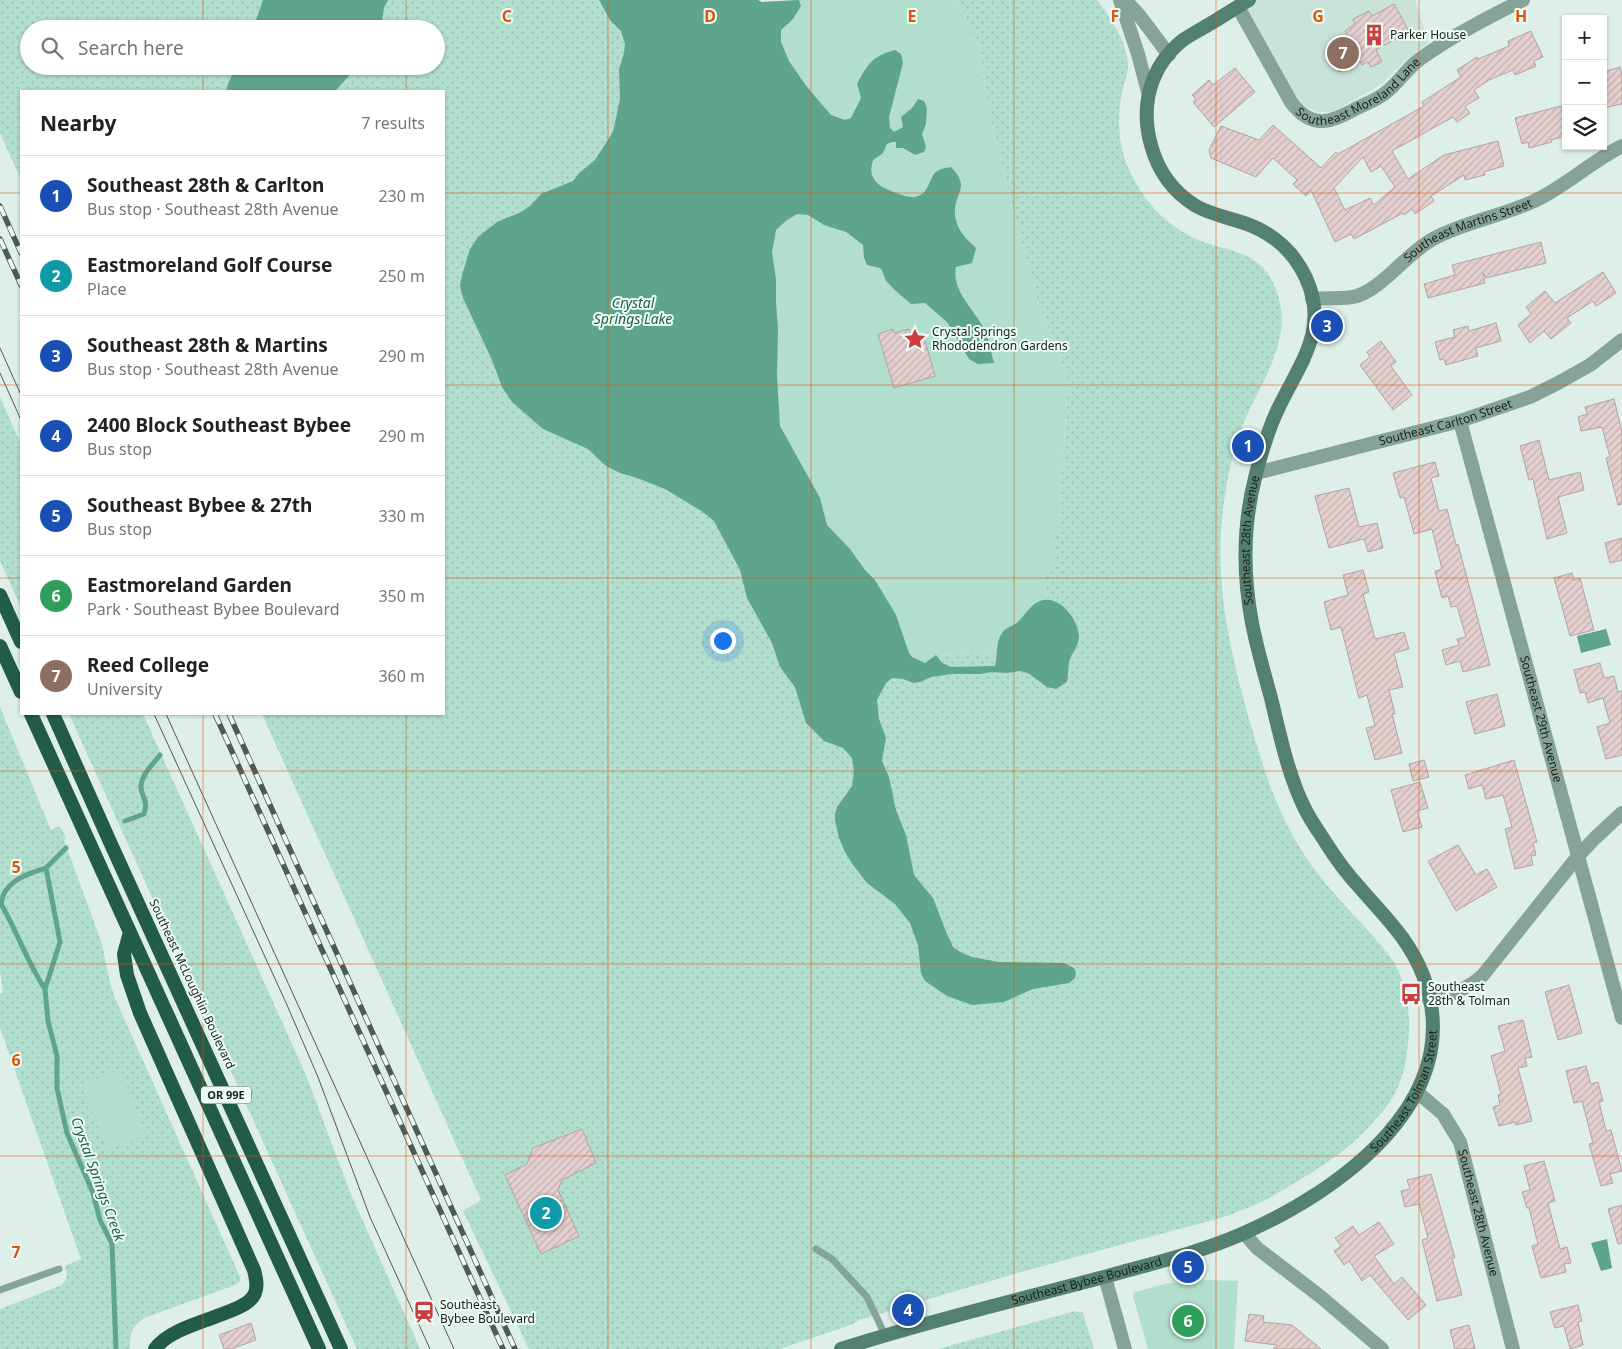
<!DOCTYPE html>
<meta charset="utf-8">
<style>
:root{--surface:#fff;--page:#f6f6f6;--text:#222;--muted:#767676;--line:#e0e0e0;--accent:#0f766e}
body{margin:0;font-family:"Noto Sans",sans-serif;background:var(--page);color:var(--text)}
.controls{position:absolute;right:15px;top:15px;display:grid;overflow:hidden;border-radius:0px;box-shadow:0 1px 4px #0004}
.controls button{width:45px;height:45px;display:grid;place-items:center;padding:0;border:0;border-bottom:1px solid var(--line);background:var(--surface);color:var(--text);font:25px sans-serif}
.you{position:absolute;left:722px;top:640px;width:18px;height:18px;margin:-12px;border:4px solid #fff;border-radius:50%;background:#1a73e8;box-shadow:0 0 0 8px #1a73e833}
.badge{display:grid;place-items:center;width:32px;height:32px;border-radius:50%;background:var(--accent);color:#fff;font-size:16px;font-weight:700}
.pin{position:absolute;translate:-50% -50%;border:2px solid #fff;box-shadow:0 1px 5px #0006}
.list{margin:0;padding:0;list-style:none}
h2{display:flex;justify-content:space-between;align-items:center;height:65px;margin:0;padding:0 20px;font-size:21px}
h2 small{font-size:16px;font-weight:400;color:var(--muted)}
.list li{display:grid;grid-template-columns:32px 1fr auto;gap:15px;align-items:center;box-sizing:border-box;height:80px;padding:0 20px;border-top:1px solid var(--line)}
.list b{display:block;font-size:19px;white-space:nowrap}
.list p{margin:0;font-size:16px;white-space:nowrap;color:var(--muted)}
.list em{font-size:16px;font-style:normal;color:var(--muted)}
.icon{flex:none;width:28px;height:28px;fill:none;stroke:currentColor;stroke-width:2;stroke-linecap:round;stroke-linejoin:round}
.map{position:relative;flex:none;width:1622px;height:1349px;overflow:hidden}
.search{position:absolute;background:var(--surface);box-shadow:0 1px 4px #0004;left:20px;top:20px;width:425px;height:55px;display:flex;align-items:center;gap:12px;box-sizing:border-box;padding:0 18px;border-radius:28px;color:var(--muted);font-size:19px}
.panel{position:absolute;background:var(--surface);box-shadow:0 1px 4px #0004;left:20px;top:90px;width:425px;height:625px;border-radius:0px}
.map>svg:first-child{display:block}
.built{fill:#c9e3d9}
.grass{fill:url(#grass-dots);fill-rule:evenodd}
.garden{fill:#b2dece}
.water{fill:#5fa58e}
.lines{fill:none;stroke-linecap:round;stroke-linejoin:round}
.stream{stroke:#5fa58e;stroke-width:5}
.building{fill:url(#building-hatch);stroke:#b4a2a1;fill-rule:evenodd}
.service{stroke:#86a398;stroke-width:7}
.minor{stroke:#86a398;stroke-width:14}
.tertiary{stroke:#86a398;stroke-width:14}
.secondary{stroke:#548071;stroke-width:14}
.trunk{stroke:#235b4a;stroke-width:14}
.tram{stroke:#505956;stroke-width:1}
.rail-casing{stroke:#505956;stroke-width:5.5}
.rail{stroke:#ebfcf5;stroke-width:4;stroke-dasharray:11;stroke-linecap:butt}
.grid{fill:none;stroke:#de560d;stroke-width:1;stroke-opacity:0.55}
.labels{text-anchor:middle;stroke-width:4;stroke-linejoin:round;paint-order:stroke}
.shield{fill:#ebfcf5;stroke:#58615e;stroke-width:1}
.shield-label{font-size:11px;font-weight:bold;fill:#191f1d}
.poi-label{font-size:12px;fill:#191f1d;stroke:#ebfcf5;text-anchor:start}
.street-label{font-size:12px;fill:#191f1d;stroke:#ebfcf5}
.water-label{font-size:14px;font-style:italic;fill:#245c4b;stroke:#ebfcf5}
.grid-label{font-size:16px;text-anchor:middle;font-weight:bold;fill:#de560d;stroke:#ebfcf5;stroke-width:4;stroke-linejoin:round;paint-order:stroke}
</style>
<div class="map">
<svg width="1622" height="1349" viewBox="0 0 1622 1349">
<defs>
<pattern id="grass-dots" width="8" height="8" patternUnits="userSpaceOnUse" patternTransform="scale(1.25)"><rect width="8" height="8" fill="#b2dece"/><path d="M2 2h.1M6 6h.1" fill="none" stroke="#98beb0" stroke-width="1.8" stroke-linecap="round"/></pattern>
<pattern id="building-hatch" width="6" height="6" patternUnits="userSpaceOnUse" patternTransform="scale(1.25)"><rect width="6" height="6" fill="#e2cfce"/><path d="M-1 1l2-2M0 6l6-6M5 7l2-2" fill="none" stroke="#c1b1b0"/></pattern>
</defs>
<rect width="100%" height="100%" fill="#ddefe8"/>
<path class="built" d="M1240,0H1415L1428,43L1404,62L1383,83L1336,110L1330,112H1318L1306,107L1296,97Z"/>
<path class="grass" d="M0,0H758L762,2L799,0L936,655L957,656L974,652L995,655L1048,598L1043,583L1055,540L1059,520L1068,383L1062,363L1038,303L1005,178L990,117L979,47L957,0H1097C1111,19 1127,41 1128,66C1128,75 1124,83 1122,93C1117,116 1118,143 1127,165C1140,197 1163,223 1194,238C1228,254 1260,247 1276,290C1296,340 1258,385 1241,429C1232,454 1226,483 1223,510C1213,592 1234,667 1257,746C1270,790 1287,833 1315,870C1330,890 1347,908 1364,926C1376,940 1390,954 1398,970C1408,992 1411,1018 1408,1042C1407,1057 1404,1074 1398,1087C1391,1104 1377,1118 1365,1131C1348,1149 1327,1163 1306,1176C1288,1187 1270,1199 1250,1207C1227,1217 1203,1223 1179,1229C1143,1239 1108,1248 1072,1258C1001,1277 930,1299 859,1320L853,1324L780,1349H529L463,1211L481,1200L262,714H444V91H21V180L0,133ZM29,29H436V66H29Z
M0,397L21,444V607L0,561Z
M0,707L51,830L60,826L66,838L64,840L102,944L110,983L115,998L240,1277V1281L235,1285L144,1318C132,1326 129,1334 130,1349H0V1309L62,1285C68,1279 67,1274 65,1266L81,1259L0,1028V994L3,993L0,971Z
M69,714H143L306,1075L350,1192L420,1349H357Z
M1075,1311L1083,1313L1094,1349H938Z"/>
<path class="garden" d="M799,0H957L979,47L990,117L1005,178L1038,303L1062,363L1068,383L1059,520L1053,562L1043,583L1048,598L1046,607L1010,649L995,655L974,652L957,656L936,655L925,663L912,657L909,653L896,615L875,580L865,570L850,549L827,525L820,498L780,426L777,376L778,328L776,303V279L772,252L776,230L787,220L826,109C814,96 783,59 781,41C780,38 781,33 781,30L793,19L801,7Z
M120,1069L146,1135L107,1150L82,1086Z
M1209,1280L1238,1281L1234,1349H1148L1133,1296L1135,1292L1169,1283Z"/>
<path class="water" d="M263,0H388L384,8L381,29H253Z
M599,0H758L762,2L799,0L801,6L793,19L781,30V42L789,61L807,87L831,115L845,120L851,118L861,98L857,84C868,64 872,56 895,50L901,54L903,63L889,117L890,128L894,132L903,127L901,117L912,108L918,99L924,101L927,108L926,124L922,134L926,147L924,152L915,155L903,148H896V142H892L887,144C885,147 885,151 882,154C878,157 873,158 872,164C868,182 883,188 896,193C902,195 910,198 915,197C928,194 928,183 934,174C938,169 945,168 951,167C972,188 953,193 955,215C956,229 967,240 976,248L972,263L956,267C951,291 975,310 984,329C989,339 991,352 994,363L978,364L969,359L947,322L925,303L911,304C903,297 894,290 887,282C884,278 884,272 880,268L867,265L864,257L863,245L846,232L824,225L808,215L797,214L787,220L776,230L772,252L776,279V303L778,328L777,376L780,426L820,498L827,525L850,549L865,570L875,580L896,615L909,653L912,657L925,663L936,655L942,663L951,667L995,666C998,655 995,643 1002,633C1006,627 1013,626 1018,622C1025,615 1030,605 1040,601C1059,594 1077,618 1079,635C1080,647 1070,653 1069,663C1068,670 1068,676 1067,682L1056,689L1047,687L1028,673L1019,671L1007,673L991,672L980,674H952L931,677L920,682L914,683L903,679L892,678L886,683L877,700L879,719L886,738L882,761L889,777L896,810L906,835L914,875L933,898L947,934L953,947L962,953L972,957L999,962L1064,963L1074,968L1076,973L1075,978L1069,983L1033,989L1004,1002L972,1005L947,996L925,981L921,973L918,945L910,923L895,904L867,883L853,865L845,852L839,838L835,820V814L837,807L852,786L854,771L852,758L843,748L824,741L806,723L795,687L780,667L772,643L747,598L740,570L714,521L703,512L665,489L637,478L620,473L606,466L588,449L543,429L512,402L502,387L492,360L463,298L460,286L462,275L470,249L478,237L497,222L521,212L530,206L541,194L573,181L579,173L595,160L613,132L620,99L619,69L624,53L625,44L621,31L610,20Z
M236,66H358L335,91H226L228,84Z
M1606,629L1611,645L1581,653L1577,636Z
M1607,1239L1612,1268L1601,1271L1591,1243Z"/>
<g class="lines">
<path class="stream" d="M125,821L144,814C149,799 141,798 141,786C142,774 153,764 160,755
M66,848L46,868L60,942L45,989L48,1021L57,1056V1088L67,1133L93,1193L100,1220L112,1244L116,1349
M45,989C27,962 17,931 1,904C2,899 4,892 7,889C16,877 33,872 46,868"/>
</g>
<path class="building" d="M1394,4L1409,31L1376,50L1382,62L1371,67L1368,62L1362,65L1360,61L1339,72L1331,57L1334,56L1332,53L1348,44L1347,41L1349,39L1345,31L1355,23L1353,19L1369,11L1372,16Z
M1531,31L1543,57L1534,61L1536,66L1515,75L1513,70L1489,80L1474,90L1479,98L1465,106L1470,113L1457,122L1453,117L1392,151L1408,179L1444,155L1498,141L1504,166L1484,172L1485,175L1465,180L1464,175L1431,196L1434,201L1415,214L1412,209L1404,215L1403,213L1354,239L1351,234L1335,242L1311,190L1306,196L1293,184L1297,180L1273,158L1256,177L1211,158L1209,150L1221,126L1259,140L1273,125L1321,168L1336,152L1338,154L1424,106L1422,102L1461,77L1457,70L1477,57L1478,59L1509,46L1508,41ZM1363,157L1371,172L1381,166L1395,187L1374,205L1370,198L1345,210L1334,188Z
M1620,67L1622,76V104L1603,108V72Z
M1235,68L1255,92L1214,127L1193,102L1196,99L1192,95L1209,80L1213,85Z
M1561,106L1566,125V136L1551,140L1552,142L1529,148L1528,142L1522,144L1515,118Z
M1541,242L1546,263L1486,278L1483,273L1485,283L1428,298L1424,284L1455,275L1452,265Z
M1603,272L1616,293L1596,306L1593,301L1567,318L1571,323L1551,339L1544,331L1530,343L1518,325L1531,314L1526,307L1545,291L1555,303Z
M1496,323L1501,341L1476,348L1478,356L1446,365L1444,359L1440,360L1435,342L1455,337L1453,330L1468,326L1469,331Z
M893,329L894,333L909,329L912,341L924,337L935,376L894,388L878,334Z
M1381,341L1396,362L1391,366L1412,395L1393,410L1360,365L1370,357L1367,352Z
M1614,399L1622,432V504L1618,505L1606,458L1610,457L1602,427L1581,431L1578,417L1587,414L1585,407Z
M1539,440L1549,480L1580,472L1584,490L1558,497L1567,533L1547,539L1533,479L1529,480L1520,446Z
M1435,462L1439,476L1431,478L1439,511L1447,509L1456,545L1458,544L1490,665L1463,672L1460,661L1446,665L1442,650L1459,645L1457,639L1466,637L1457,606L1451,607L1448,596L1442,598L1435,571L1442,569L1432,529L1414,534L1404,497L1400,498L1393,473Z
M1349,488L1359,527L1377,523L1383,548L1368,552L1364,539L1329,548L1315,496Z
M1622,538V560L1610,563L1605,543Z
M1363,570L1369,592L1363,594L1375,639L1404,632L1409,649L1394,653L1403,687L1389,690L1395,714H1392L1402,753L1375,760L1366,728L1375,726L1367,695L1359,698L1341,627L1331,630L1324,602L1348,595L1343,575Z
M1572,573L1574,580L1580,578L1594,630L1570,636L1554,578Z
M1600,663L1604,678L1614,676L1618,692L1622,691V755L1606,759L1597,727L1610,723L1603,698L1588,703L1585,692L1580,693L1574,670Z
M1497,694L1505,726L1475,734L1466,702Z
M1424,760L1429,777L1413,781L1409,764Z
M1514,760L1537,842L1533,843L1536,855L1531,856L1533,865L1515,869L1505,829L1512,827L1503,795L1486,799L1482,785L1469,789L1465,775Z
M1420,782L1428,808L1417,811L1422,827L1403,832L1391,790Z
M1458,845L1476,875L1487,869L1497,887L1456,911L1428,861Z
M1569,985L1582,1033L1558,1040L1545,992Z
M1523,1020L1532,1057L1525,1058L1527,1066L1518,1068L1532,1121L1516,1125L1515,1122L1499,1126L1493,1107L1500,1105L1498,1095L1501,1094L1491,1056L1505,1051L1498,1026Z
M1586,1066L1591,1084L1598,1082L1603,1101L1599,1102L1606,1131L1611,1130L1622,1171L1610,1174L1613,1183L1601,1186L1589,1144L1593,1143L1582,1101L1574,1103L1566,1071Z
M582,1129L596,1163L562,1180L558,1190L579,1236L541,1254L505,1175L527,1164L533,1148Z
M1544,1161L1555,1201L1548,1203L1560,1249L1567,1247L1571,1263L1564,1264L1566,1272L1541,1278L1532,1246L1538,1244L1529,1208H1527L1522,1192L1530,1190L1524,1166Z
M1431,1174L1455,1258H1452L1462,1295L1437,1301L1422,1240L1428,1238L1419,1204L1405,1207L1401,1191L1410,1189L1407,1180Z
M1622,1205V1243L1618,1244L1608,1209Z
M1379,1222L1394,1244L1374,1256L1394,1284L1402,1277L1426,1305L1408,1320L1370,1275L1362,1281L1349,1261L1344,1265L1334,1251L1341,1246L1335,1238L1353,1226L1359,1235Z
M1578,1305L1582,1321L1578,1322L1583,1345L1570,1349L1564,1326L1555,1328L1550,1312Z
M1249,1314L1264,1316L1263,1322L1292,1325L1321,1349H1273L1277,1345L1245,1341Z
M251,1323L256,1340L231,1349H224L219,1335Z
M1469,1325L1475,1349H1455L1450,1330Z"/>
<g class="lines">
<path class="service" d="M816,1249L832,1259L867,1297L885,1335
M0,1290L59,1269"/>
<g class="minor">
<path id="s1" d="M1238,7L1291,102C1312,130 1330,123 1357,108C1366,104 1376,100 1384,94C1398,84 1406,69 1420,59C1452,36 1487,18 1523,0"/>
<path id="s2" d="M1312,299C1327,297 1343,300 1357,296C1384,287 1407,253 1433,239C1464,222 1499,217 1532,202C1564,188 1590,162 1622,146"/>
<path id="s3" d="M1460,421L1622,1018"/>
<path id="s4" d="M1256,473L1460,421L1530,397L1558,383L1590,365L1622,340"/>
<path d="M1429,1000C1450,995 1467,990 1483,975L1578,856L1595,838L1622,813"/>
<path id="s5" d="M1417,1092L1443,1114L1460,1142L1513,1349"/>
<path d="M1244,1233L1257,1248L1321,1297L1382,1349"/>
<path d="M1105,1277L1125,1349"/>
</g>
<path class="tertiary" d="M1120,0L1138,54L1148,92
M1125,0L1139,15L1169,55"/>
<path class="secondary" id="s6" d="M841,1349C933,1319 1028,1298 1122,1272C1162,1261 1203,1251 1242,1234C1340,1191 1470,1099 1423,975C1408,938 1386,918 1361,889C1348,875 1336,859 1326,843C1319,832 1311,821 1305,809C1288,775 1280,735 1271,698C1264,673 1257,648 1252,623C1243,575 1243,525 1255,478C1261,454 1268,428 1280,405C1301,362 1329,328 1306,278C1293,250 1270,231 1241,222C1226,217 1210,214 1196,206C1173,192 1158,171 1151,145C1140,106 1150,66 1183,40C1190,35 1200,30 1208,25C1222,17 1235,8 1249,0"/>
<path class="trunk" d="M0,595L21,642
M0,646L21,692
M31,714L319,1349
M53,714L110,842L341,1349
M130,932L124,954L127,975L140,1013L254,1270C256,1278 258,1286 255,1293C247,1316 175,1320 155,1349"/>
<path class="tram" d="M0,348L21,395
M0,373L21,420
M154,714L287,1005L318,1077L370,1217L430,1349
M166,714L454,1349"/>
<g class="rail-casing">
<path id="rail" d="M0,206L21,253
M0,239L21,285
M215,714L503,1349
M229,714L515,1349"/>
</g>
<use href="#rail" class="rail"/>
</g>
<path class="grid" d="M203,0V29M406,0V29M608,0V1349M811,0V1349M1014,0V1349M1216,0V1349M1419,0V1349M203,66V91M406,66V91M0,193H21M444,193H1622M0,385H21M444,385H1622M0,578H21M444,578H1622M203,714V1349M406,714V1349M0,771H1622M0,964H1622M0,1156H1622"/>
<defs>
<g id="building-bare" transform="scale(1.725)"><path d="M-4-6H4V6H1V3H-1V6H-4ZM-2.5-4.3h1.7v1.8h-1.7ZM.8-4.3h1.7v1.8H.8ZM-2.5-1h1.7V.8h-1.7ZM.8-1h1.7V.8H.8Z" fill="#cc3d3f" stroke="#ebfcf5" stroke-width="2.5" paint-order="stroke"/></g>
<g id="sight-bare" transform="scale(1.725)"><path d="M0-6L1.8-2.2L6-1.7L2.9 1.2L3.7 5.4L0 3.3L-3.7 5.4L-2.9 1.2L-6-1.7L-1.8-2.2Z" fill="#cc3d3f" stroke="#ebfcf5" stroke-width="2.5" paint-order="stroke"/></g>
<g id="bus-bare" transform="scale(1.725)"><path d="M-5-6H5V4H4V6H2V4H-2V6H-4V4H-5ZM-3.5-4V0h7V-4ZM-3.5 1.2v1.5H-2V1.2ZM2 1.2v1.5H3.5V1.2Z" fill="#cc3d3f" stroke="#ebfcf5" stroke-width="2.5" paint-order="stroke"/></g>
<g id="station-bare" transform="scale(1.725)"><path d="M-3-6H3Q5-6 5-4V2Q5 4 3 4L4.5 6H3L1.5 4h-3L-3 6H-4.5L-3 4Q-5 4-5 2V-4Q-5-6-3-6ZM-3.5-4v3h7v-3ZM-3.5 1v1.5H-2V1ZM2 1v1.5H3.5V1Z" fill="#cc3d3f" stroke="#ebfcf5" stroke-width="2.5" paint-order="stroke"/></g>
</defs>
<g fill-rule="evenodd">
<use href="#building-bare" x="1374" y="35"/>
<use href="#sight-bare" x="915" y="339"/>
<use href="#bus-bare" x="1411" y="994"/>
<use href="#station-bare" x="424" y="1312"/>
</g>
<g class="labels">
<rect class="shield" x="201" y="1086.5" width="50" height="17" rx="4"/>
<g class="shield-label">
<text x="226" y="1099">OR 99E</text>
</g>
<g class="poi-label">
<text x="1390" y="39">Parker House</text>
<text x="932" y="336">Crystal Springs<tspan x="932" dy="14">Rhododendron Gardens</tspan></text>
<text x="1428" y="991">Southeast<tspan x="1428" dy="14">28th &amp; Tolman</tspan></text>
<text x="440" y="1309">Southeast<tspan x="440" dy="14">Bybee Boulevard</tspan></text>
</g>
<g class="street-label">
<text dy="4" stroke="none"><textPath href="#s1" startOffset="191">Southeast Moreland Lane</textPath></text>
<text dy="4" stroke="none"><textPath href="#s2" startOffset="176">Southeast Martins Street</textPath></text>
<text dy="4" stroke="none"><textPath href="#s4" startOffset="196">Southeast Carlton Street</textPath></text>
<text dy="4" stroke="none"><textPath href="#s6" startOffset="1249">Southeast 28th Avenue</textPath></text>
<text dy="4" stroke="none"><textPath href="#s3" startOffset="309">Southeast 29th Avenue</textPath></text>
<text transform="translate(192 984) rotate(65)" y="4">Southeast McLoughlin Boulevard</text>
<text dy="4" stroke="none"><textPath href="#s6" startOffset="642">Southeast Tolman Street</textPath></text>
<text dy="4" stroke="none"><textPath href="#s5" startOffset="140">Southeast 28th Avenue</textPath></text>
<text dy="4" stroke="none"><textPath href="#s6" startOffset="255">Southeast Bybee Boulevard</textPath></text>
</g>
<g class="water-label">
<text x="633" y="308">Crystal<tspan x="633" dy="16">Springs Lake</tspan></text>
<text transform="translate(98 1179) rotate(70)" y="5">Crystal Springs Creek</text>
</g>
</g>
<g class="grid-label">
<text x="507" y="22">C</text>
<text x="710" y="22">D</text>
<text x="912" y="22">E</text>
<text x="1115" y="22">F</text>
<text x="1318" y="22">G</text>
<text x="1521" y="22">H</text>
<text x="16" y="873">5</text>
<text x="16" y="1066">6</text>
<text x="16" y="1258">7</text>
</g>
</svg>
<div class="controls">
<button>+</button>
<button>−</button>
<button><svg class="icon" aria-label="layers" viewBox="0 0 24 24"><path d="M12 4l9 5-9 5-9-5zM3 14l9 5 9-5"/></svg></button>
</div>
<div class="you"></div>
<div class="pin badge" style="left:1248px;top:446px;background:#1a4fb4">1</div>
<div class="pin badge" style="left:546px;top:1213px;background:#0f9aa8">2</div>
<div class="pin badge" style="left:1327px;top:326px;background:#1a4fb4">3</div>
<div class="pin badge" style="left:908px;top:1310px;background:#1a4fb4">4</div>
<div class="pin badge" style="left:1188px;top:1267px;background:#1a4fb4">5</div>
<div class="pin badge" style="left:1188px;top:1321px;background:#2e9e5b">6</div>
<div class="pin badge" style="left:1343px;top:53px;background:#8d6e63">7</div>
<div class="search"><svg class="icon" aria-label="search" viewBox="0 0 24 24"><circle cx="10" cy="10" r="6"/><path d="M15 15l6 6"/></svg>Search here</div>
<section class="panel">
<h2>Nearby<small>7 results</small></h2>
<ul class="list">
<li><span class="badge" style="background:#1a4fb4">1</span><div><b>Southeast 28th &amp; Carlton</b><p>Bus stop · Southeast 28th Avenue</p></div><em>230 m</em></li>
<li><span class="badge" style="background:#0f9aa8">2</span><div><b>Eastmoreland Golf Course</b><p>Place</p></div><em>250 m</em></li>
<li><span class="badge" style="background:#1a4fb4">3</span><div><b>Southeast 28th &amp; Martins</b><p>Bus stop · Southeast 28th Avenue</p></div><em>290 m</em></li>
<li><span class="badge" style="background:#1a4fb4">4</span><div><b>2400 Block Southeast Bybee</b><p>Bus stop</p></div><em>290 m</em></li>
<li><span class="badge" style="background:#1a4fb4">5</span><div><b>Southeast Bybee &amp; 27th</b><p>Bus stop</p></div><em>330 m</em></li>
<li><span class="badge" style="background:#2e9e5b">6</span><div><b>Eastmoreland Garden</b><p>Park · Southeast Bybee Boulevard</p></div><em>350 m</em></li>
<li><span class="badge" style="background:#8d6e63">7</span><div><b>Reed College</b><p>University</p></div><em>360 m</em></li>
</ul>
</section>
</div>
